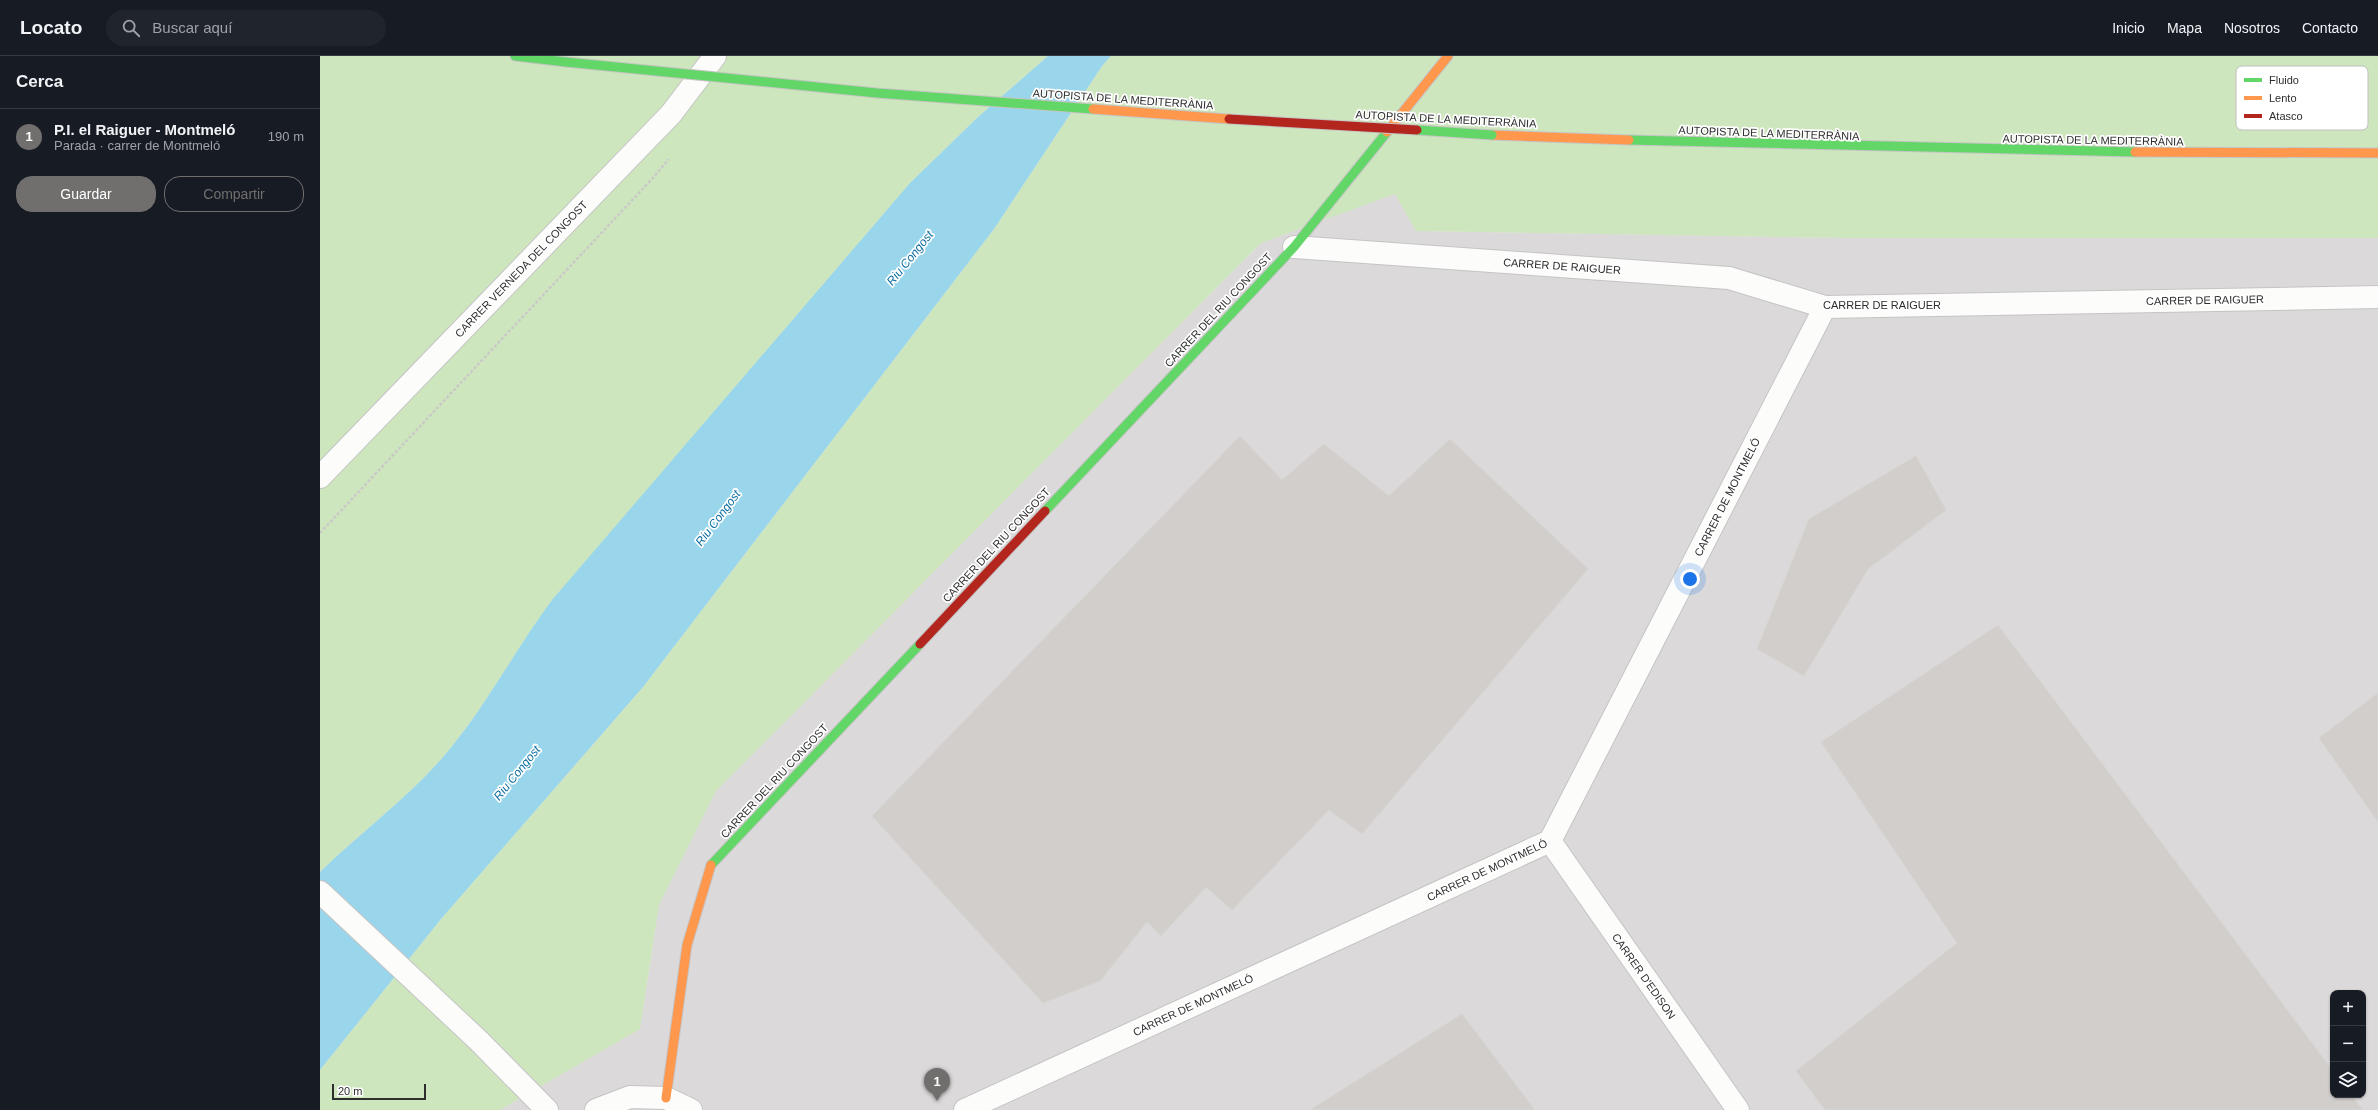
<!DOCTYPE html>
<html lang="es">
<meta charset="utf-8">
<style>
:root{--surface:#171b24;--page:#20242c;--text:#f1f3f6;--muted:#9ea1a6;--line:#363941;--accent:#706f6e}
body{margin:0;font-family:Arial,sans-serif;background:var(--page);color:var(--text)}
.controls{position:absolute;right:12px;bottom:12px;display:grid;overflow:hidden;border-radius:8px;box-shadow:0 1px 3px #0004}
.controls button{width:36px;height:36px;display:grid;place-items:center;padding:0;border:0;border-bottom:1px solid var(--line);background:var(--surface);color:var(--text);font:20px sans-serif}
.scale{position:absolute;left:12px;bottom:10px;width:94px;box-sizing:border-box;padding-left:4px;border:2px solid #2e2e2e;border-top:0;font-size:11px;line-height:14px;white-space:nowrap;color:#2e2e2e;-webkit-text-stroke:3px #fff;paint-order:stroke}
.you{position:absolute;left:1370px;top:523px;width:14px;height:14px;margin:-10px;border:3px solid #fff;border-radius:50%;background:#1a73e8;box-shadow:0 0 0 6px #1a73e833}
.badge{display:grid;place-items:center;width:26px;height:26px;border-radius:50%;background:var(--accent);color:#fff;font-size:13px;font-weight:700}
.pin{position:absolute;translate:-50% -33px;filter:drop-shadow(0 1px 2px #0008)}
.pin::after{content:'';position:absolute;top:21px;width:14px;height:12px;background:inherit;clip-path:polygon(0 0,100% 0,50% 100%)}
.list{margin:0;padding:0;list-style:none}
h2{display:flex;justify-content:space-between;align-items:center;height:52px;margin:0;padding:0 16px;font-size:17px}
h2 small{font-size:13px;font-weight:400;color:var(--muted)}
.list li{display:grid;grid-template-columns:26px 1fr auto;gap:12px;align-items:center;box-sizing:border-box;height:56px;padding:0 16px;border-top:1px solid var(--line)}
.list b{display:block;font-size:15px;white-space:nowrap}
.list p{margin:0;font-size:13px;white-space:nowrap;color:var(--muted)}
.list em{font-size:13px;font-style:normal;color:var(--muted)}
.actions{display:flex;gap:8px;padding:12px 16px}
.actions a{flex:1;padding:9px 0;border:1px solid var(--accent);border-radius:16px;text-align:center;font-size:14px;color:var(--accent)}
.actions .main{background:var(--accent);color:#fff}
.icon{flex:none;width:22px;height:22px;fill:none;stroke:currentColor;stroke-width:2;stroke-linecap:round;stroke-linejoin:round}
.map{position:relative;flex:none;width:2058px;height:1054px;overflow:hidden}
header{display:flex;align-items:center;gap:24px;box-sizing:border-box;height:56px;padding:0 20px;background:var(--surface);border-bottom:1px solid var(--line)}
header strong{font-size:19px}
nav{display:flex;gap:22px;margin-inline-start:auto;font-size:14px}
.search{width:280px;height:36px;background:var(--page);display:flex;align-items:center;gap:10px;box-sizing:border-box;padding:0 14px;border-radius:22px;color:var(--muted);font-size:15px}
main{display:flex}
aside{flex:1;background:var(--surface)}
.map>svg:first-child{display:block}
.industrial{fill:#dcd9db;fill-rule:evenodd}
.green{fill:#cee6be}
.water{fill:#99d6ec}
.building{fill:#d1cecb;stroke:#d7d4d0}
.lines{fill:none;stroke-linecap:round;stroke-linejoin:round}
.street-casing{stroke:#c5c4c5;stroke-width:24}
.fast-casing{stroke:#c5c4c5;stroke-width:11}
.slow-casing{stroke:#c5c4c5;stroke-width:11}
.jam-casing{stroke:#c5c4c5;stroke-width:11}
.path{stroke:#c9c9c8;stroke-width:2.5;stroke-dasharray:3 2;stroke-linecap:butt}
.street{stroke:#fcfcfb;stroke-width:22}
.fast{stroke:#63d668;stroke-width:9}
.slow{stroke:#ff974d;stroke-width:9}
.jam{stroke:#b3261e;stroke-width:9}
.fast-bridge-casing{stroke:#c6c5c4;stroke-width:11;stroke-linecap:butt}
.slow-bridge-casing{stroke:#c6c5c4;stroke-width:11;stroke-linecap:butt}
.jam-bridge-casing{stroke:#c6c5c4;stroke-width:11;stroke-linecap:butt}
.fast-bridge{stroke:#63d668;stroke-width:9}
.slow-bridge{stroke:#ff974d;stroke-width:9}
.jam-bridge{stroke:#b3261e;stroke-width:9}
.labels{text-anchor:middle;stroke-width:3.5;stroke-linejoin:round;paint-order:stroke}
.street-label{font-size:11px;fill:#2e2e2e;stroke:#fff}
.water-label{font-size:12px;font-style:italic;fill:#0d6fa3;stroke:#fff}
.key{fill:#fff;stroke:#c0c0c0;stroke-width:1}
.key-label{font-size:11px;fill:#2e2e2e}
</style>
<header>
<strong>Locato</strong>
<div class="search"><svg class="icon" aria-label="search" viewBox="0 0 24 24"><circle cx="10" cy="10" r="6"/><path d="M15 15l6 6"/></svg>Buscar aquí</div>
<nav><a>Inicio</a><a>Mapa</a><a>Nosotros</a><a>Contacto</a></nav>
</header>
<main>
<aside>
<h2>Cerca<small></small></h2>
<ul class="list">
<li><span class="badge">1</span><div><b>P.I. el Raiguer - Montmeló</b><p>Parada · carrer de Montmeló</p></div><em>190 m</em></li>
</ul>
<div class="actions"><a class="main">Guardar</a><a>Compartir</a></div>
</aside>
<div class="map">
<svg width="2058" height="1054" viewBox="0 0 2058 1054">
<rect width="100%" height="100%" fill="#ece8e4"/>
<path class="industrial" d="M1075,137L1096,175L1527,182H2058V1054H180L320,973L339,849L396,735L941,187ZM2013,937H2043V1039H2013Z"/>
<path class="green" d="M0,0H728L658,61L590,127L233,544C197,591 170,643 133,689C93,739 45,772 0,816Z
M791,0H2058V182H1527L1096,175L1075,138L941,187L396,735L339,849L320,973L180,1054H0V1014L121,863L323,631L674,173L782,10Z"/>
<path class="water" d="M728,0H791L782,10L674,173L323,631L121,863L0,1014V816C45,772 93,739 133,689C170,643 197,591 232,544L590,127L658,61Z"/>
<path class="building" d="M920,380L962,424L1004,388L1069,440L1130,383L1268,513L1042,778L1009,754L912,854L886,831L841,880L827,866L780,925L723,947L552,760Z
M1596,400L1626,454L1548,513L1484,620L1437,593L1489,463Z
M1678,569L2013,1015V1039H2031L2043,1054H1505L1476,1015L1637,887L1501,686Z
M2058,637V766L1999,682Z
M1142,958L1215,1054H990Z"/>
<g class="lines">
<g class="street-casing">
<path id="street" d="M974,191L1409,222L1505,251L2058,241
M0,421L351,58L395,0
M1230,785L1418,1054
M0,836L159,985L227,1054
M276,1054L310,1041L346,1042L371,1054
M645,1054L1230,785L1505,251"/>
</g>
<g class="fast-casing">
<path id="fast" d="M195,0L246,6
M1309,84L1815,96
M725,455L974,191L1067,76
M391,809L600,588"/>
</g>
<g class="slow-casing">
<path id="slow" d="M1067,76L1128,0
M1172,79L1309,84
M1815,96L2058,97
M346,1042L367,889L391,809"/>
</g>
<g class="jam-casing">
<path id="jam" d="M600,588L725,455"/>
</g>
<path class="path" d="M0,477L332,123L349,103"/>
<use href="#street" class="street"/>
<use href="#fast" class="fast"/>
<use href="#slow" class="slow"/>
<use href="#jam" class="jam"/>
<g class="fast-bridge-casing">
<path id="fast-bridge" d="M246,6L557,37L773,53
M1097,74L1172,79"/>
</g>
<g class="slow-bridge-casing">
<path id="slow-bridge" d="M773,53L909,63"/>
</g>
<g class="jam-bridge-casing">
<path id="jam-bridge" d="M909,63L1097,74"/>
</g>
<use href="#fast-bridge" class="fast-bridge"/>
<use href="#slow-bridge" class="slow-bridge"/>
<use href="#jam-bridge" class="jam-bridge"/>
</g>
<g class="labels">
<g class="street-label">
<text transform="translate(803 43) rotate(4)" y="4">AUTOPISTA DE LA MEDITERRÀNIA</text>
<text transform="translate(1126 63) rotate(3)" y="4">AUTOPISTA DE LA MEDITERRÀNIA</text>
<text transform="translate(1449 77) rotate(2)" y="4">AUTOPISTA DE LA MEDITERRÀNIA</text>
<text transform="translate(1773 84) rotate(1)" y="4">AUTOPISTA DE LA MEDITERRÀNIA</text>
<text transform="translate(1242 210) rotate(4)" y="4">CARRER DE RAIGUER</text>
<text transform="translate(201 213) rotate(-46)" y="4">CARRER VERNEDA DEL CONGOST</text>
<text transform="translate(1885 244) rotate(-1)" y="4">CARRER DE RAIGUER</text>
<text x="1562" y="253">CARRER DE RAIGUER</text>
<text transform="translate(898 254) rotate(-47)" y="4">CARRER DEL RIU CONGOST</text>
<text transform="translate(1407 441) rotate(-63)" y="4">CARRER DE MONTMELÓ</text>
<text transform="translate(676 489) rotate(-47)" y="4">CARRER DEL RIU CONGOST</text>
<text transform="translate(454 725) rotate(-47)" y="4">CARRER DEL RIU CONGOST</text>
<text transform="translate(1167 814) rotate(-25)" y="4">CARRER DE MONTMELÓ</text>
<text transform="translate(1324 920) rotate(55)" y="4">CARRER D'EDISON</text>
<text transform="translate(873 949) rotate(-25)" y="4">CARRER DE MONTMELÓ</text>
</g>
<g class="water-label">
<text transform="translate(590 202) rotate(-51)" y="4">Riu Congost</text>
<text transform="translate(398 462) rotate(-53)" y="4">Riu Congost</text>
<text transform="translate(197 717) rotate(-51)" y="4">Riu Congost</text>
</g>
</g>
<rect x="1916" y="10" width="132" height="64" rx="6" class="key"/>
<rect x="1924" y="22" width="18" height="4" fill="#63d668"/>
<rect x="1924" y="40" width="18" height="4" fill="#ff974d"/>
<rect x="1924" y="58" width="18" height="4" fill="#b3261e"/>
<g class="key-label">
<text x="1949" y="28">Fluido</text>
<text x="1949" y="46">Lento</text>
<text x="1949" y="64">Atasco</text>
</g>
</svg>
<div class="controls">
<button>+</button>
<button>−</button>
<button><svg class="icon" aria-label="layers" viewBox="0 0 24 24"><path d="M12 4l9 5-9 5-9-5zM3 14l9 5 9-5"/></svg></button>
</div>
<div class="scale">20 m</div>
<div class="you"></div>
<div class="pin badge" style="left:617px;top:1045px">1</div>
</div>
</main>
